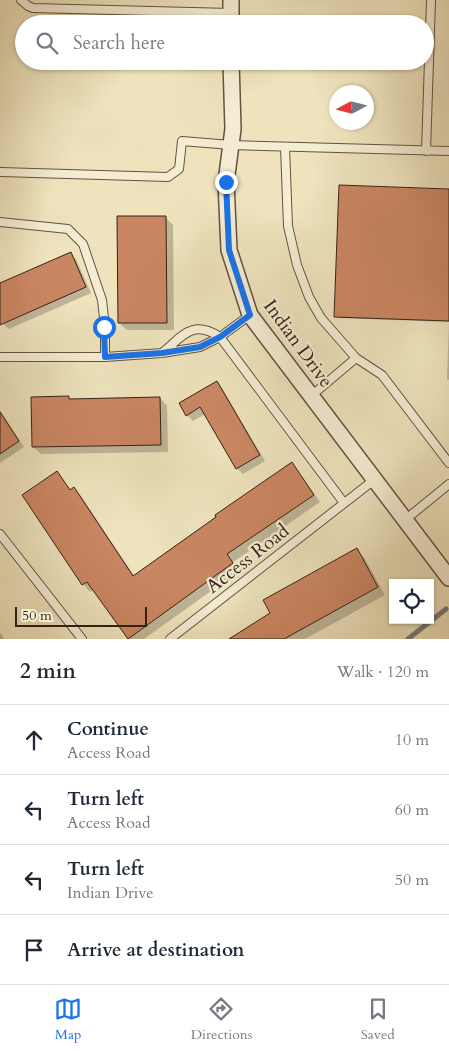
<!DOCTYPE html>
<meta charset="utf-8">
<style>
:root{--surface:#fff;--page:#f6f6f7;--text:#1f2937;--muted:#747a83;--line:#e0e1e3;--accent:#1a73e8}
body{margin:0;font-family:Cardo,serif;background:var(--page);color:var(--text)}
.controls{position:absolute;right:15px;bottom:15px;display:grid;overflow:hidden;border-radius:0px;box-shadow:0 1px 4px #0004}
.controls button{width:45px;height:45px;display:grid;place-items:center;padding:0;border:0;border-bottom:1px solid var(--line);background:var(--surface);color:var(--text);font:25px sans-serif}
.compass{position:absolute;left:329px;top:85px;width:45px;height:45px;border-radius:50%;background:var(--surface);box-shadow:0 1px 4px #0004;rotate:263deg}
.scale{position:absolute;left:15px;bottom:12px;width:132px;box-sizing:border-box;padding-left:5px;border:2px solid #362117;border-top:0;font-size:14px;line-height:18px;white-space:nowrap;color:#362117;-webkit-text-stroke:4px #f4edd4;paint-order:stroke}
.stop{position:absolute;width:15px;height:15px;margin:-11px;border:4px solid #1a73e8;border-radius:50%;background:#fff}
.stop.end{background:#1a73e8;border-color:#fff;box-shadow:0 1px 5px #0008}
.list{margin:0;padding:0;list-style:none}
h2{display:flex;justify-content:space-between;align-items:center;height:65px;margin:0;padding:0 20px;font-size:21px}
h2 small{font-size:16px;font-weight:400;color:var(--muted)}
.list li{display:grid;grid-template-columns:32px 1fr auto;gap:15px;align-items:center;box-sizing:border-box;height:70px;padding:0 20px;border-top:1px solid var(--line)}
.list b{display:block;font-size:19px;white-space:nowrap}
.list p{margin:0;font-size:16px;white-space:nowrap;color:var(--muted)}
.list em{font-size:16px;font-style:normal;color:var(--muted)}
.icon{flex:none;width:28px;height:28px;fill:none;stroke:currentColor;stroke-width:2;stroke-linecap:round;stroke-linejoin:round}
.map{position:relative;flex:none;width:449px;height:639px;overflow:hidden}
.search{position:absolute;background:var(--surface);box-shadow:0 1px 4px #0004;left:15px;right:15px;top:15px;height:55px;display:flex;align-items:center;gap:12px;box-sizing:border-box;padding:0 18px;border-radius:28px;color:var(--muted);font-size:19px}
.sheet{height:345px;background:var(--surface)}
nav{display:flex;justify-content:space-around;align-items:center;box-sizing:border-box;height:70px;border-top:1px solid var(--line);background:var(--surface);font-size:14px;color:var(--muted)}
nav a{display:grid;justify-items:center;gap:2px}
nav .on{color:var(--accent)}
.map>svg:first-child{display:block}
.shadow{fill:#0003}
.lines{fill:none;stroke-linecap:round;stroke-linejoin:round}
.stream{stroke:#767d7b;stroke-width:5}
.building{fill:#ca8662;stroke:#362117}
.service-casing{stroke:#645240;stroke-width:10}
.minor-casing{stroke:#645240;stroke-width:18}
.service{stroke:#f4edd4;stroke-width:8}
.minor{stroke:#f4edd4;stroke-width:15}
.route{stroke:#1a73e8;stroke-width:6}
.labels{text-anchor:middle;stroke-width:4.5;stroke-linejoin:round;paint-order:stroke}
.street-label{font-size:19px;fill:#362117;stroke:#f4edd4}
</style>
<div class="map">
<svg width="449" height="639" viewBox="0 0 449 639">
<rect width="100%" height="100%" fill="#eee3bd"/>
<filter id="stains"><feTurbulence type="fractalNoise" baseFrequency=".004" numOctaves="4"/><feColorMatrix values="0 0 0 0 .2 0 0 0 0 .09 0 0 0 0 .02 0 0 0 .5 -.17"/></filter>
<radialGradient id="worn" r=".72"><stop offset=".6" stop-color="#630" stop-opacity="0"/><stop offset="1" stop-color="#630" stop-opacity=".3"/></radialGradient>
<path class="shadow" d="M449,190V380L447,379L449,322L337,318L336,317Z
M165,217L173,225L174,330H127L119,323Z
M70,253L76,259L91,293L9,329L3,324L0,317V284Z
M217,382L222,388L265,461L243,474L237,468L205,414L193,421L187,415Z
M68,397L71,400L160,398L167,406L168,452L41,454L33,447Z
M0,410L24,447L0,463Z
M291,464L298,471L320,502L233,562L239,571L144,639H130L94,589L90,592L83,584L24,495L57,473L71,490L74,489L81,496L135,577Z
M357,550L364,557L385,595L305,639H231L272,613Z
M0,633L2,635L4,639H0Z"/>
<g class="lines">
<path class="stream" d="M408,639L446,609"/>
</g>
<path class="building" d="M339,185L449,189V321L334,317Z
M117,216H166L167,323H118Z
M71,252L86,287L0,325V283Z
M217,381L260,455L236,469L200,407L186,416L179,403Z
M69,396V399L160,397L161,445L32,447L31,397Z
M0,412L19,441L0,454Z
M292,462L314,495L227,554L233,563L128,639L87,582L82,585L22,495L57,471L70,490L74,487L133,576L216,517L215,515Z
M357,548L378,587L284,639H229L270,613L263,600Z"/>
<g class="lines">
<g class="service-casing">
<path id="service" d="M21,0L28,6L33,8L231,13
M285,147L288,226L297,265L309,297L321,318L356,358L382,375L449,463
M426,151L431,0
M0,172L168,177L179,169L182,141L231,145L449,151
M0,222L68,229L83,244L102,300L105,327V357
M162,353C183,336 192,319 220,337L344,503
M0,357H105L162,353L200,347L220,337L250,315
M311,396L356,358
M405,520L449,484
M0,534L82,639
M170,639L374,480"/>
</g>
<g class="minor-casing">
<path id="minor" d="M231,24V0
M231,61L233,129L226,182L229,250L250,315L449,578"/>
</g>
<use href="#service" class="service"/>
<use href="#minor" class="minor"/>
</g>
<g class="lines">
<path class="route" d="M104,327L105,357L162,353L200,347L220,337L250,315L229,250L226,182"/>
</g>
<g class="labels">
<g class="street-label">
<text transform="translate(299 343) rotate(54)" y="7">Indian Drive</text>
<text transform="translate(247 558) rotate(-38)" y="7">Access Road</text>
</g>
</g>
<rect width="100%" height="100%" filter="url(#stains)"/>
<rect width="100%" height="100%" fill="url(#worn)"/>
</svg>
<div class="controls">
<button><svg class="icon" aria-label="locate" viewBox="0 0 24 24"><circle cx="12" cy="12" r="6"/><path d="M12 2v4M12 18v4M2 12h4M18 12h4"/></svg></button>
</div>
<svg class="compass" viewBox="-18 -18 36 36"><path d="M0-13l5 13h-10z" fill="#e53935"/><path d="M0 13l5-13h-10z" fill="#747a83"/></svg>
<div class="scale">50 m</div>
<div class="stop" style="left:104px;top:327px"></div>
<div class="stop end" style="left:226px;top:182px"></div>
<div class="search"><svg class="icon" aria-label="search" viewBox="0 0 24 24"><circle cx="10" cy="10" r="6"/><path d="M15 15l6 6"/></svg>Search here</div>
</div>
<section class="sheet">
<h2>2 min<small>Walk · 120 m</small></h2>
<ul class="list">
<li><svg class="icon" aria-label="ahead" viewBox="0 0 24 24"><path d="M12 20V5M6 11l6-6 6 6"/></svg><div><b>Continue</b><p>Access Road</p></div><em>10 m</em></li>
<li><svg class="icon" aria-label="left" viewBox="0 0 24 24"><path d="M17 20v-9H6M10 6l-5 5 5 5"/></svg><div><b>Turn left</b><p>Access Road</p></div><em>60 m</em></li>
<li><svg class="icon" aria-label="left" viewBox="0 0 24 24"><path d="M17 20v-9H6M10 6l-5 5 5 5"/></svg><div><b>Turn left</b><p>Indian Drive</p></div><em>50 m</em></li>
<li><svg class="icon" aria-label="arrive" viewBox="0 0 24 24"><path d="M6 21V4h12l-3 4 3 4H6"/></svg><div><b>Arrive at destination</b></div></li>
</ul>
</section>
<nav>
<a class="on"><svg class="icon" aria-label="map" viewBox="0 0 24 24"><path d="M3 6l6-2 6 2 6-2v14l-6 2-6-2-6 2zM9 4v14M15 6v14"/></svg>Map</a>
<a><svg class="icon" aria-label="directions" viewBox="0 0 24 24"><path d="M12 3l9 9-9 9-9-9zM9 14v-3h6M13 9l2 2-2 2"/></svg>Directions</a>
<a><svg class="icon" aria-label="saved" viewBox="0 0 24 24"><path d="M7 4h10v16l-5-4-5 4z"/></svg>Saved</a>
</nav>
